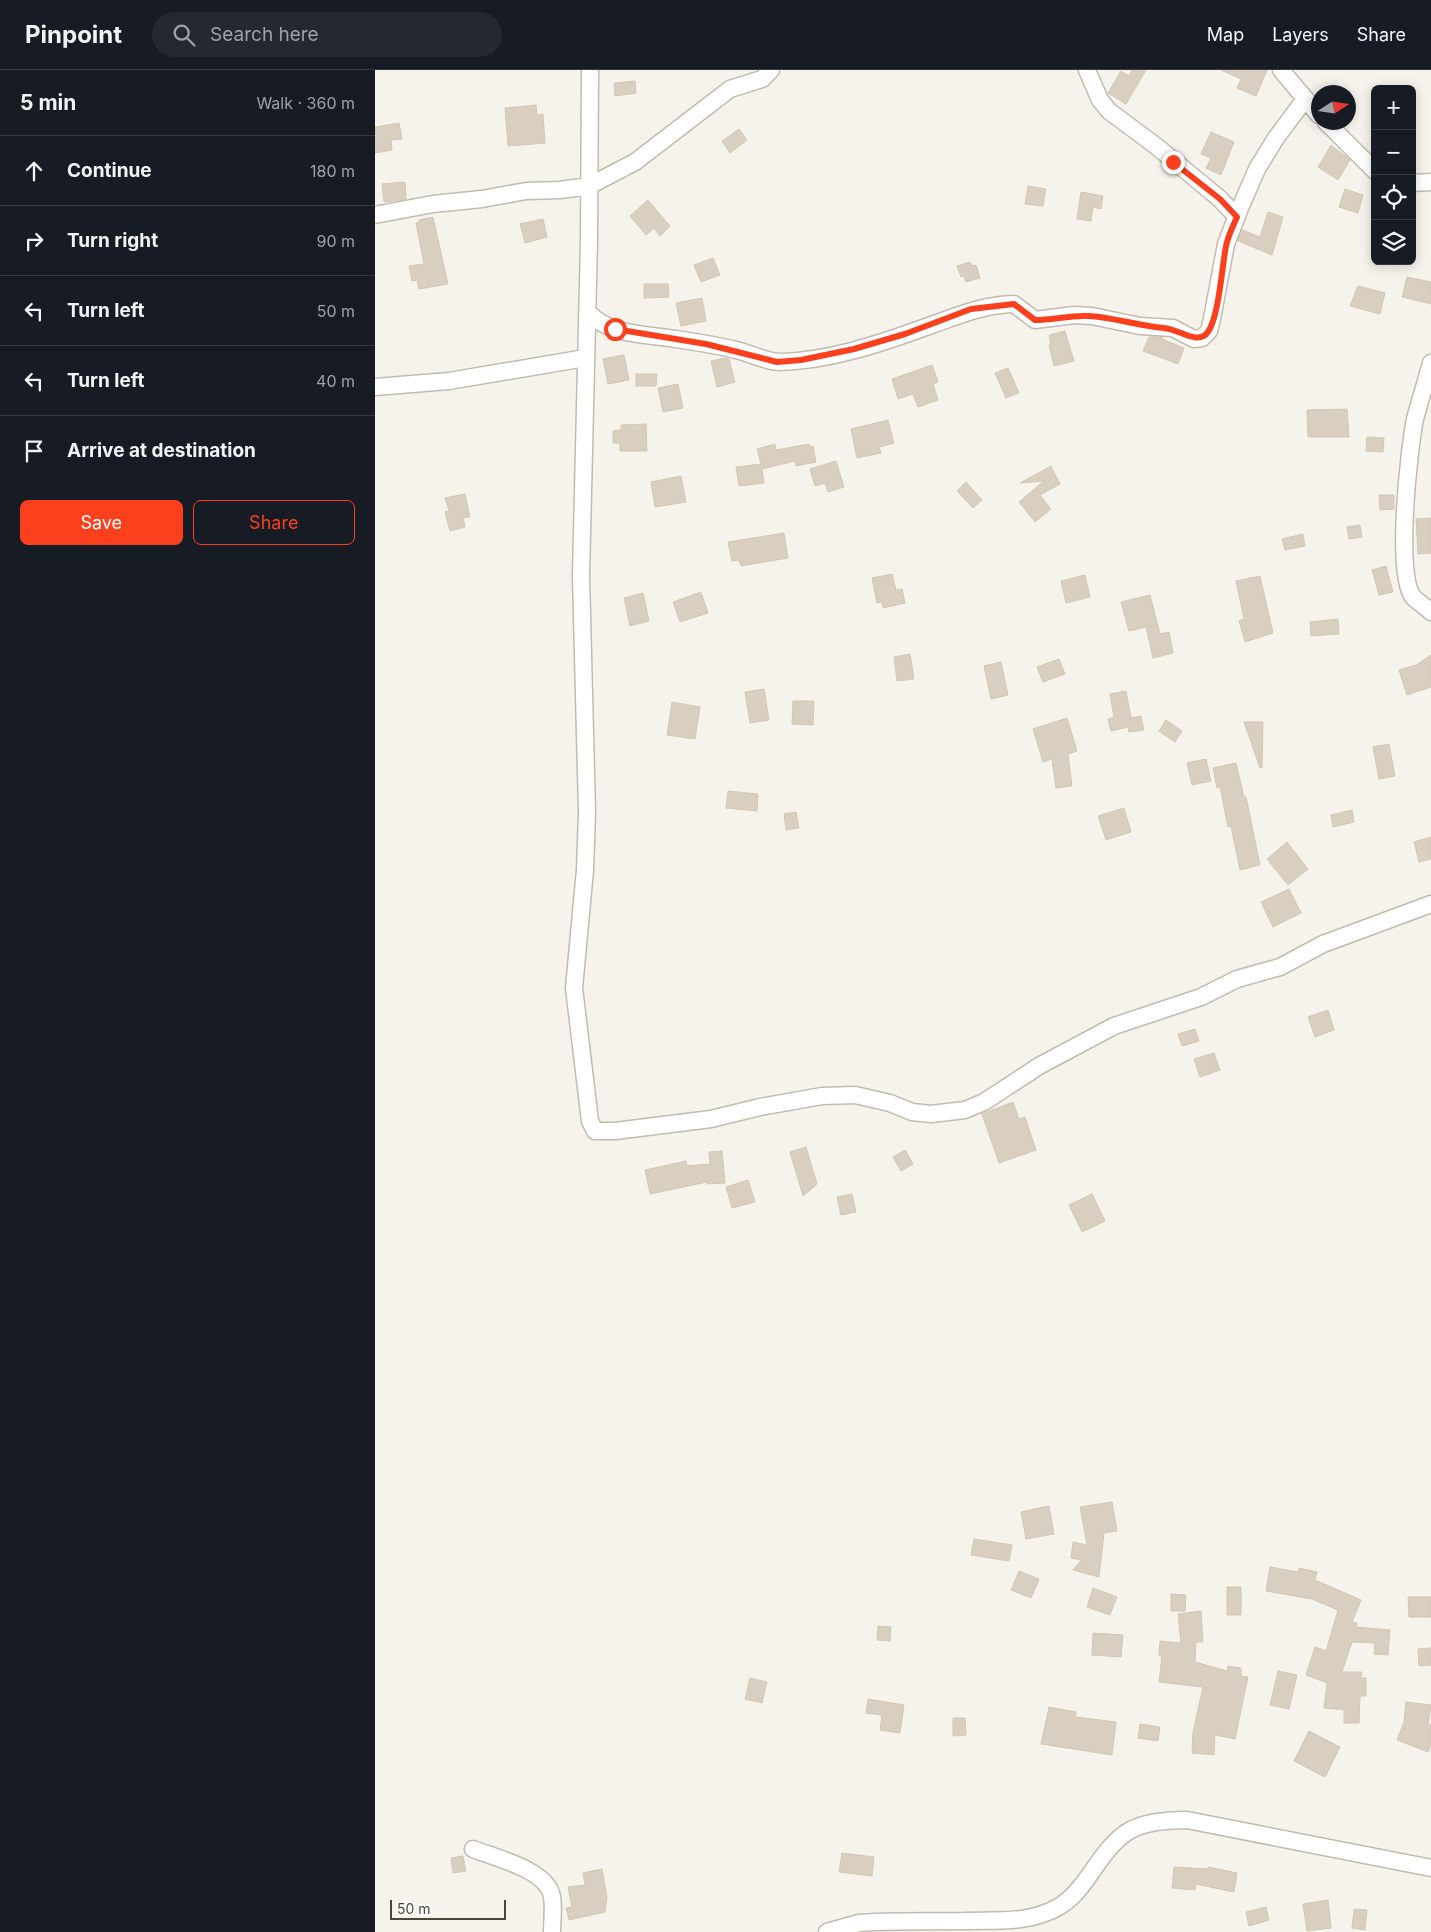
<!DOCTYPE html>
<meta charset="utf-8">
<style>
:root{--surface:#171b24;--page:#242831;--text:#f1f3f6;--muted:#9ea1a6;--line:#363941;--accent:#fc3f1d}
body{margin:0;font-family:Inter,sans-serif;background:var(--page);color:var(--text)}
.controls{position:absolute;right:15px;top:15px;display:grid;overflow:hidden;border-radius:8px;box-shadow:0 2px 12px #0003}
.controls button{width:45px;height:45px;display:grid;place-items:center;padding:0;border:0;border-bottom:1px solid var(--line);background:var(--surface);color:var(--text);font:25px sans-serif}
.compass{position:absolute;left:936px;top:15px;width:45px;height:45px;border-radius:50%;background:var(--surface);box-shadow:0 2px 12px #0003;rotate:78deg}
.scale{position:absolute;left:15px;bottom:12px;width:116px;box-sizing:border-box;padding-left:5px;border:2px solid #4b4439;border-top:0;font-size:14px;line-height:18px;white-space:nowrap;color:#4b4439;-webkit-text-stroke:4px #fff;paint-order:stroke}
.stop{position:absolute;width:15px;height:15px;margin:-11px;border:4px solid #fc3f1d;border-radius:50%;background:#fff}
.stop.end{background:#fc3f1d;border-color:#fff;box-shadow:0 1px 5px #0008}
.list{margin:0;padding:0;list-style:none}
h2{display:flex;justify-content:space-between;align-items:center;height:65px;margin:0;padding:0 20px;font-size:21px}
h2 small{font-size:16px;font-weight:400;color:var(--muted)}
.list li{display:grid;grid-template-columns:32px 1fr auto;gap:15px;align-items:center;box-sizing:border-box;height:70px;padding:0 20px;border-top:1px solid var(--line)}
.list b{display:block;font-size:19px;white-space:nowrap}
.list em{font-size:16px;font-style:normal;color:var(--muted)}
.actions{display:flex;gap:10px;padding:15px 20px}
.actions a{flex:1;padding:11px 0;border:1px solid var(--accent);border-radius:8px;text-align:center;font-size:18px;color:var(--accent)}
.actions .main{background:var(--accent);color:#fff}
.icon{flex:none;width:28px;height:28px;fill:none;stroke:currentColor;stroke-width:2;stroke-linecap:round;stroke-linejoin:round}
.map{position:relative;flex:none;width:1056px;height:1862px;overflow:hidden}
header{display:flex;align-items:center;gap:30px;box-sizing:border-box;height:70px;padding:0 25px;background:var(--surface);border-bottom:1px solid var(--line)}
header strong{font-size:24px}
nav{display:flex;gap:28px;margin-inline-start:auto;font-size:18px}
.search{width:350px;height:45px;background:var(--page);display:flex;align-items:center;gap:12px;box-sizing:border-box;padding:0 18px;border-radius:28px;color:var(--muted);font-size:19px}
main{display:flex}
aside{flex:1;background:var(--surface)}
.map>svg:first-child{display:block}
.building{fill:#d8cfc1;stroke:#d3c7b4}
.lines{fill:none;stroke-linecap:round;stroke-linejoin:round}
.minor-casing{stroke:#c2bbae;stroke-width:19}
.minor{stroke:#fff;stroke-width:16}
.route{stroke:#fc3f1d;stroke-width:6}
</style>
<header>
<strong>Pinpoint</strong>
<div class="search"><svg class="icon" aria-label="search" viewBox="0 0 24 24"><circle cx="10" cy="10" r="6"/><path d="M15 15l6 6"/></svg>Search here</div>
<nav><a>Map</a><a>Layers</a><a>Share</a></nav>
</header>
<main>
<aside>
<h2>5 min<small>Walk · 360 m</small></h2>
<ul class="list">
<li><svg class="icon" aria-label="ahead" viewBox="0 0 24 24"><path d="M12 20V5M6 11l6-6 6 6"/></svg><div><b>Continue</b></div><em>180 m</em></li>
<li><svg class="icon" aria-label="right" viewBox="0 0 24 24"><path d="M7 20v-9h11M14 6l5 5-5 5"/></svg><div><b>Turn right</b></div><em>90 m</em></li>
<li><svg class="icon" aria-label="left" viewBox="0 0 24 24"><path d="M17 20v-9H6M10 6l-5 5 5 5"/></svg><div><b>Turn left</b></div><em>50 m</em></li>
<li><svg class="icon" aria-label="left" viewBox="0 0 24 24"><path d="M17 20v-9H6M10 6l-5 5 5 5"/></svg><div><b>Turn left</b></div><em>40 m</em></li>
<li><svg class="icon" aria-label="arrive" viewBox="0 0 24 24"><path d="M6 21V4h12l-3 4 3 4H6"/></svg><div><b>Arrive at destination</b></div></li>
</ul>
<div class="actions"><a class="main">Save</a><a>Share</a></div>
</aside>
<div class="map">
<svg width="1056" height="1862" viewBox="0 0 1056 1862">
<rect width="100%" height="100%" fill="#f6f3ec"/>
<path class="building" d="M757,0H771L751,34L733,23L746,1L754,6Z
M846,0H892L881,26L862,18L866,9Z
M260,11L261,23L240,26L239,13Z
M161,35L162,45L168,44L170,73L133,76L130,38Z
M24,53L27,69L16,70L17,80L0,83V57Z
M364,59L372,70L355,83L347,71Z
M836,62L859,72L846,105L831,98L836,88L826,84Z
M956,75L975,90L963,110L943,97Z
M30,112L31,129L9,132L7,114Z
M653,116L671,119L668,136L650,134Z
M970,119L988,125L983,143L964,137Z
M706,122L728,126L726,139L718,137L716,151L702,149Z
M273,130L295,156L285,166L279,158L271,165L255,146Z
M893,142L908,147L897,185L863,171L867,160L885,167Z
M58,147L73,214L44,219L42,210L37,211L34,196L49,194L41,153L45,152L44,150Z
M168,149L172,167L150,173L145,154Z
M338,188L345,205L326,212L319,195Z
M595,192L597,196L601,195L605,208L591,212L589,206L586,207L582,196Z
M1032,207L1056,212V234L1027,227Z
M269,214H293L294,227L269,228Z
M983,216L1010,223L1005,244L975,236Z
M327,228L331,251L306,256L301,233Z
M690,261L699,291L679,296L674,275H676L674,265Z
M774,267H788L787,269L809,278L803,294L768,281Z
M249,285L254,310L233,314L228,289Z
M351,288L354,289L360,312L342,317L336,291Z
M557,295L563,312L558,314L563,330L543,337L538,324L523,329L517,309Z
M633,298L644,323L631,328L620,303Z
M261,304H282L281,316H261Z
M303,314L308,338L288,342L283,318Z
M972,339L974,367H933L932,340Z
M513,350L519,373L504,377L506,383L482,388L476,359Z
M271,354L272,381H245V373H238V361L246,360V355Z
M992,367L1009,368L1008,382L991,381Z
M400,374L401,380L434,374L435,377L438,376L441,392L421,396L420,391L387,399L389,413L364,416L361,397L386,394L382,379Z
M461,391L469,417L453,422L450,413L440,416L435,399Z
M676,396L685,414L665,425L676,439L660,452L644,432L669,411L645,413Z
M306,406L311,432L280,437L276,412Z
M591,412L607,430L598,438L582,421Z
M90,424L95,447L88,448L90,457L75,461L70,442L74,441L70,428Z
M1004,425H1019V439L1005,440Z
M1056,448V483L1043,484L1041,449Z
M985,455L987,467L974,469L972,457Z
M409,463L413,488L366,496L364,490L357,491L353,472Z
M928,464L930,476L910,480L907,469Z
M1011,496L1018,522L1004,525L997,500Z
M517,504L521,520L527,519L530,533L508,538L507,532L502,533L497,508Z
M710,505L715,527L691,533L686,511Z
M885,506L898,563L870,572L864,551L869,549L861,511Z
M326,522L333,543L305,552L298,532Z
M268,523L274,551L255,556L249,528Z
M775,525L785,564L794,562L798,583L778,588L771,557L754,561L746,532Z
M963,549L964,564L936,566L935,552Z
M535,584L539,609L522,611L519,587Z
M1056,585V617L1032,625L1024,600L1041,595Z
M684,589L690,604L668,612L662,597Z
M626,592L633,625L616,629L609,596Z
M389,619L394,650L375,653L370,622Z
M751,621L756,648L766,646L769,660L754,662L753,657L736,661L733,649L739,647L735,624Z
M418,631H439L438,655L417,654Z
M297,632L325,637L320,669L292,665Z
M692,648L702,681L693,684L697,716L681,718L677,689L668,692L658,659Z
M791,650L807,661L800,672L784,661Z
M869,652H888L887,698H885Z
M1014,674L1020,706L1004,709L998,677Z
M831,689L836,711L817,715L812,693Z
M861,693L869,727H871L885,795L865,800L856,756L853,757L845,717L842,718L838,698Z
M353,721L383,724L382,741L351,738Z
M749,738L756,762L731,770L723,746Z
M977,740L979,752L958,757L956,745Z
M421,742L424,758L411,760L409,744Z
M1056,767V789L1044,792L1039,772Z
M912,772L933,799L913,815L892,789Z
M914,819L926,843L898,857L886,832Z
M953,940L959,960L940,967L933,947Z
M820,959L824,971L807,976L803,964Z
M839,983L845,1000L825,1007L819,989Z
M638,1032L644,1049L650,1047L661,1080L624,1093L607,1044Z
M431,1077L442,1114L428,1126L415,1082Z
M530,1080L538,1094L526,1101L518,1087Z
M347,1081L350,1113L332,1114V1112L275,1124L270,1100L311,1091L312,1096L335,1094L334,1082Z
M373,1110L380,1132L357,1138L351,1117Z
M477,1124L481,1142L466,1145L462,1127Z
M717,1124L730,1151L707,1162L694,1135Z
M737,1432L742,1461L729,1463L724,1507L698,1500L706,1490L696,1488L698,1472L712,1475L705,1437Z
M674,1436L679,1464L651,1469L646,1442Z
M599,1469L637,1475L634,1491L596,1485Z
M895,1497L923,1502L924,1498L942,1502L940,1510L986,1530L977,1552L982,1553L981,1557L1015,1560L1013,1585L999,1584L1000,1573L977,1572L967,1602H987L986,1608H991V1626H985L984,1653H969V1640L949,1638L952,1613L931,1605L940,1577L951,1581L963,1540L937,1529L891,1521Z
M644,1501L664,1509L656,1528L636,1520Z
M852,1517H866V1545H852Z
M718,1518L742,1527L735,1545L712,1537Z
M796,1524L811,1525L810,1541H796Z
M1033,1527H1056V1547H1034Z
M826,1541L828,1572H821L820,1592L852,1601L853,1596L866,1598V1606L873,1607L860,1669L840,1665L839,1685L817,1683L818,1662L828,1617L784,1612L787,1586H784L785,1571L806,1573L803,1544Z
M503,1556L516,1557L515,1571L502,1570Z
M718,1563L748,1565L746,1587L717,1585Z
M1056,1578V1595L1044,1596L1043,1579Z
M903,1601L922,1605L914,1639L895,1635Z
M375,1608L392,1612L387,1633L370,1629Z
M493,1629L529,1635L525,1663L505,1660L507,1645L491,1643Z
M1031,1632L1056,1635L1053,1654L1056,1655V1675L1053,1682L1022,1670L1029,1652Z
M674,1637L701,1642L700,1647L741,1652L737,1685L666,1674Z
M578,1648H590L591,1665L578,1666Z
M765,1654L785,1657L783,1671L763,1668Z
M934,1661L965,1677L950,1707L919,1691Z
M467,1783L499,1787L497,1806L464,1802Z
M88,1786L91,1801L78,1803L76,1788Z
M799,1797L833,1799V1797L862,1803L859,1822L821,1814L820,1820L797,1818Z
M227,1799L232,1828L230,1842L194,1850L191,1838L197,1837L193,1817L210,1815L208,1803Z
M953,1830L956,1858L932,1861L928,1834Z
M891,1837L894,1850L874,1856L871,1842Z
M979,1839L992,1840L990,1860L977,1858Z"/>
<g class="lines">
<g class="minor-casing">
<path id="minor" d="M215,0L214,170L206,506L212,742L210,800L199,918L215,1051L220,1061H240L336,1049L385,1037L447,1026L480,1025L515,1033L537,1042L556,1044L590,1040L609,1032L664,996L739,956L826,927L862,909L905,897L948,874L1056,834
M712,0L725,30L734,41L781,76L845,129L862,147
M906,0L944,45
M951,52L1000,101
M1037,113L1056,112
M0,145L58,134L107,129L151,121L185,120L214,116L260,92L355,19L387,9L396,0
M213,242C234,266 272,264 301,269C321,272 341,275 361,280C375,283 391,292 405,292C453,291 504,274 548,258C580,247 605,235 639,234L660,250L699,245L717,246L765,256L798,258L819,269L827,268L834,261L837,249L851,174L865,138L882,99L901,68L930,29
M1056,293C1051,312 1045,330 1040,349C1034,379 1020,504 1038,527C1043,532 1051,537 1056,542
M0,317L74,311L210,288
M98,1779C121,1788 173,1800 177,1827C179,1838 177,1851 177,1862
M452,1862L484,1853L501,1852C531,1851 560,1851 589,1851C622,1850 655,1854 685,1836C698,1828 707,1816 716,1803C746,1759 758,1751 812,1750L1056,1798"/>
</g>
<use href="#minor" class="minor"/>
</g>
<g class="lines">
<path class="route" d="M240,259L331,274L402,292L426,290L479,279L530,264L596,239L639,234L660,250C678,250 695,245 713,246C738,247 763,256 789,258C804,259 823,276 833,262C844,246 847,196 851,176C853,166 858,156 862,147L845,129L798,92"/>
</g>
</svg>
<div class="controls">
<button>+</button>
<button>−</button>
<button><svg class="icon" aria-label="locate" viewBox="0 0 24 24"><circle cx="12" cy="12" r="6"/><path d="M12 2v4M12 18v4M2 12h4M18 12h4"/></svg></button>
<button><svg class="icon" aria-label="layers" viewBox="0 0 24 24"><path d="M12 4l9 5-9 5-9-5zM3 14l9 5 9-5"/></svg></button>
</div>
<svg class="compass" viewBox="-18 -18 36 36"><path d="M0-13l5 13h-10z" fill="#e53935"/><path d="M0 13l5-13h-10z" fill="#9ea1a6"/></svg>
<div class="scale">50 m</div>
<div class="stop" style="left:240px;top:259px"></div>
<div class="stop end" style="left:798px;top:92px"></div>
</div>
</main>
